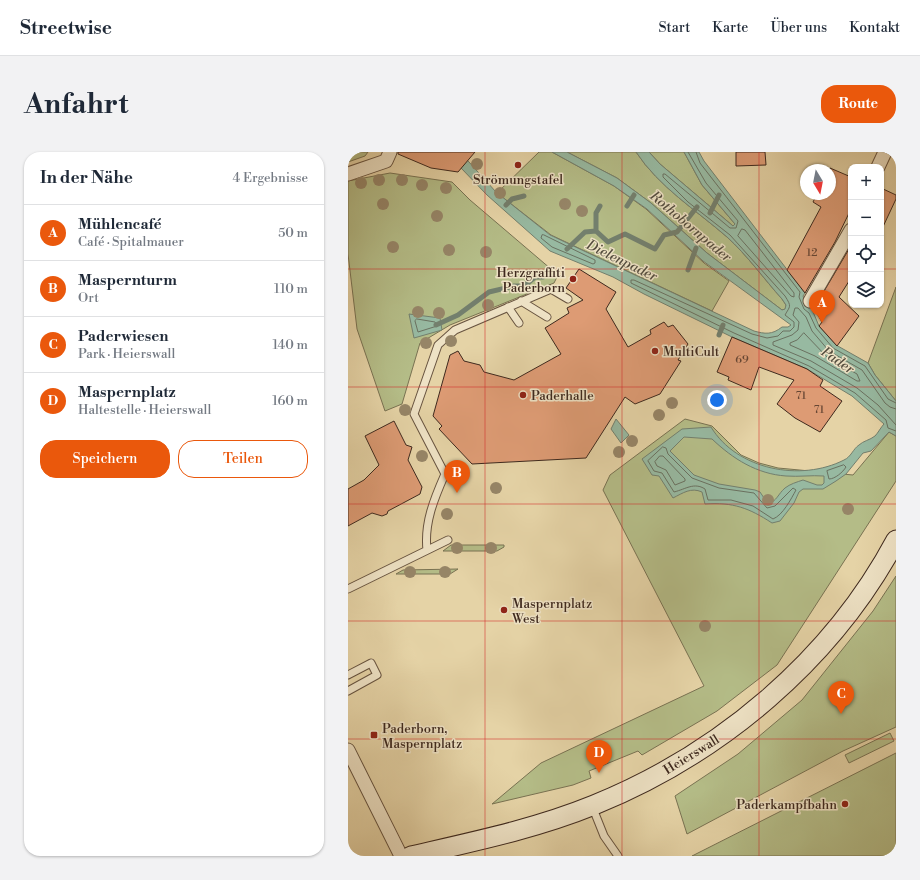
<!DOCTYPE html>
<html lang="de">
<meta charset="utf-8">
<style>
:root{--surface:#fff;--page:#f2f2f3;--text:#1f2937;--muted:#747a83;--line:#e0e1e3;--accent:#ea580c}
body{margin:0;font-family:"Libre Bodoni",serif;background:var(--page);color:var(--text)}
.controls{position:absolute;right:12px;top:12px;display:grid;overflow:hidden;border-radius:8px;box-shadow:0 1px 3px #0004}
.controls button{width:36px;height:36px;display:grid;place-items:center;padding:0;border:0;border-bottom:1px solid var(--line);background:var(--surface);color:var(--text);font:20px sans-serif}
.compass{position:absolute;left:452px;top:12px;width:36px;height:36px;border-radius:50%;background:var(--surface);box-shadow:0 1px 3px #0004;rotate:170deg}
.you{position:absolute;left:369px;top:248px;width:14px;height:14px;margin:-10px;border:3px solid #fff;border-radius:50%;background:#1a73e8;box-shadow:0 0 0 6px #1a73e833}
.badge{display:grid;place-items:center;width:26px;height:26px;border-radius:50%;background:var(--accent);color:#fff;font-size:13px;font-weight:700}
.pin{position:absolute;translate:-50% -33px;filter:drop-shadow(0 1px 2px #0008)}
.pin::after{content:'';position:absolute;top:21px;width:14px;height:12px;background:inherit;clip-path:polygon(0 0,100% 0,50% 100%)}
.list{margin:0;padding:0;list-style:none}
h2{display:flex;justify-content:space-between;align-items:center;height:52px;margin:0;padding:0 16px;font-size:17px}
h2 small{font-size:13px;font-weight:400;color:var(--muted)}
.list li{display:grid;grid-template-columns:26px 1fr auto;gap:12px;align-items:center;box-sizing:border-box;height:56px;padding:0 16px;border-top:1px solid var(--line)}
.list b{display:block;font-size:15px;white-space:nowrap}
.list p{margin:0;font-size:13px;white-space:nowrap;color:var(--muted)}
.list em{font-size:13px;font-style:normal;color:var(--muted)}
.actions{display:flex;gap:8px;padding:12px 16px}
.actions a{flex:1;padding:9px 0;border:1px solid var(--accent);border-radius:16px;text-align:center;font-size:14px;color:var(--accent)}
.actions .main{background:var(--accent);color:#fff}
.icon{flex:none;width:22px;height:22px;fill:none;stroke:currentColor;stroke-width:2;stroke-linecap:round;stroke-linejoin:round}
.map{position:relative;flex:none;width:548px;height:704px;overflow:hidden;border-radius:16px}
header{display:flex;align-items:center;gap:24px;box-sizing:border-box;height:56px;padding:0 20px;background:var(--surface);border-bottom:1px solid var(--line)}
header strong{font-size:19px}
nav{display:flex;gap:22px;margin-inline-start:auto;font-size:14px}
.intro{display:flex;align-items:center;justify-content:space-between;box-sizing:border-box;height:96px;padding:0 24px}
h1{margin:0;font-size:28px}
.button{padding:10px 18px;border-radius:16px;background:var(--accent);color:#fff;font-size:14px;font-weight:700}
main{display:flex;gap:24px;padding:0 24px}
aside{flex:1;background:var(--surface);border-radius:16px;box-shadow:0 1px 3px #0004}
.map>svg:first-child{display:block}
.green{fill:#b4bc87;stroke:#797252}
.water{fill:#97b9a1;stroke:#737f6d;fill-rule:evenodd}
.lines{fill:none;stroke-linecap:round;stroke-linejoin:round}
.shore{stroke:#6a7160;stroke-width:1}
.stream{stroke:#737f6d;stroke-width:5}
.building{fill:#dd9b74;stroke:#3e291e}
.lane-casing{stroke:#685440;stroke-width:9}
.street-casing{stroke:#685440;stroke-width:15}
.secondary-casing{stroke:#3e291e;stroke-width:21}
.lane{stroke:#eee2c5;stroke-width:7}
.street{stroke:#eee2c5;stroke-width:13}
.secondary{stroke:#eee2c5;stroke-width:19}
.tree{fill:#968567}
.grid{fill:none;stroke:#d62828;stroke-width:1;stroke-opacity:0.55}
.poi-dot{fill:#8f2418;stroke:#eee2c5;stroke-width:1.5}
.labels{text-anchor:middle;stroke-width:3;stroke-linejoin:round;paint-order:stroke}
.number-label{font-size:11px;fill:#664634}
.poi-label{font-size:13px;fill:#3e291e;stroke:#eee2c5;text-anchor:start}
.street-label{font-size:13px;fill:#3e291e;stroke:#eee2c5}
.water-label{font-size:14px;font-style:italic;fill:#544d3f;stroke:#eee2c5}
</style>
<header>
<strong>Streetwise</strong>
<nav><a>Start</a><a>Karte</a><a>Über uns</a><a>Kontakt</a></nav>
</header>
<div class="intro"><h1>Anfahrt</h1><a class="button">Route</a></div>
<main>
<aside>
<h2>In der Nähe<small>4 Ergebnisse</small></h2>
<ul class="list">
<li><span class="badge">A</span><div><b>Mühlencafé</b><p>Café · Spitalmauer</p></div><em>50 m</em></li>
<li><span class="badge">B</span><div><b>Maspernturm</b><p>Ort</p></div><em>110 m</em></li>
<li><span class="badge">C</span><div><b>Paderwiesen</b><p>Park · Heierswall</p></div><em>140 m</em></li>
<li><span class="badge">D</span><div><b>Maspernplatz</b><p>Haltestelle · Heierswall</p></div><em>160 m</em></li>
</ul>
<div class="actions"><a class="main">Speichern</a><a>Teilen</a></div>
</aside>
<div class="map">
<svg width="548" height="704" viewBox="0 0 548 704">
<rect width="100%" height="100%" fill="#e5d3a6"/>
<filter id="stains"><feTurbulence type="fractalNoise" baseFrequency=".005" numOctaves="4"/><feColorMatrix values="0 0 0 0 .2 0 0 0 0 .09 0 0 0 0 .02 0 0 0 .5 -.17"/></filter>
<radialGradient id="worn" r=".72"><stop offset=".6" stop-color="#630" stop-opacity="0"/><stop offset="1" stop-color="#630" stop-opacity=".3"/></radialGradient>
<path class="green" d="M0,0H20L17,4L0,10Z
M191,0H204L266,34L298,57L356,111L381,129L364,159L203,83L149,41Z
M219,0H288C311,35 348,58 379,85C399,103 416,127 434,147L438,153V157L434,158L359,101L303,51L269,26Z
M301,0H336L354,33L387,72L385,74L312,12Z
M42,21L104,30L122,48L210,123L206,131L102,173L72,191L54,252L37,259L9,177L0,102V29Z
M548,135V249L527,223L520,211Z
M337,267L364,274L393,303L411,311L430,316L505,323L541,280L548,284V329L429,513L369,559L294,603L290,599L241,619L243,626L225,633L144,652L193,611L356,534L255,338L262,323Z
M103,393H156V395L149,399H95Z
M110,417L102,422H48L55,418Z
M548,424V575L495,599L339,682L327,644L390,602L454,548L525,459Z
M542,581L546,589L501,611L497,603Z
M548,601V704H344Z"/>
<path class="water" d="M112,0L148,40L202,83L406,179C417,182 424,183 434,175H440L443,173L355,109L299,57L266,34L204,0H219L269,26L303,51L359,101L434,158L437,157L438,153L434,147C416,127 399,103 379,85C348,58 311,35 288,0H301L312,12L385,74L387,72L354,33L336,0H351L356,9L457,141L455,144L460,156L463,155L471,174L488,193L520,211L527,223L548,249V284L541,280L523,299L515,301L498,322L488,329L475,337H455L451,340L446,351L432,369L424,371C401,356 385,350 357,352L354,340C343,335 335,341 325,346L311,324L304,323L294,307L334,277L363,275C389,318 453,330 496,308C503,305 505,297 511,293C515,289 522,288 527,284C530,281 533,275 536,272L504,244L459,217L384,185L296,142L265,125L202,99L139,43L113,16ZM336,285L364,287C385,307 409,322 438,324C451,325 463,323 476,324V331L474,333H469L455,328C449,330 442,332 437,336C430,342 429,349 420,352L412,340L407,338L371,332L346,323L322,299Z
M61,162L92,166L94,178L66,186Z
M268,267L281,283L273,291L263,277Z"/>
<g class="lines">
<path class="shore" d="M340,0L358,31L390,69L388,76H382L317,22H315V25L340,50L382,83L437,144C444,155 442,154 437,163L446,170V175L442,179H435L430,184L419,186L404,182L286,128H283V131L386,181L461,214L507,241L538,268L540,276L548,279
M348,0L352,11L452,140L451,145L456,157L461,161L468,176L485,196L517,214L540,247L548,251
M394,77L397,78L446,141V145L443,144L390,84Z
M196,83L247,108V111L245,112L204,95L193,86L194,83Z
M69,167L87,170L89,174L70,180L67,169Z
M456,181L479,205L509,222L512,229H509L467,204L442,193V191L449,188Z
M548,257L542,255L537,251L514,218L481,199L464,179L458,165L450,156H447L445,163L451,170L450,178L444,183L425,190V193L463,209L509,236L530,253L548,273
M315,295L318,296L320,302L344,326L371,336L406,341L419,356L427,354L445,336L448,338C443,347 435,363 425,367L405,354L383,348H360L357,337C346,330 338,337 326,340L314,321L306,319L300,309Z
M312,304H315L337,327V329L327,333L318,318L309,314L307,310Z
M496,313L498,315C495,320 487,327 481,327L479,319Z"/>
<path class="stream" d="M158,53L164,47L176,44
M279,54L286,43
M362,61L371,43
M248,79V61L252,54
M219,97L237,80L248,79L260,90L277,82L307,97L316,83L329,80L349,55
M340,118L348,96
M88,173L110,163L141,140L166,134H176L187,125H195L199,119L204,117
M371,183L375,173"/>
</g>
<path class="building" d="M50,0H127L110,20L83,16L50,2Z
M388,0H417L418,13L388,14Z
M482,16L503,25V57L487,90L457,141L439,118L473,55L465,50L469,42H482Z
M533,36L548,43V47L533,79Z
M501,97L503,98V126L491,145L511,164L489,194L471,174L474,170L466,156Z
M231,117L268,140L258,157L280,195L303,182L302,178L316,170L320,175L325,173L340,192L330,208L333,209L312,242L287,252L277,245L238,306L124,312L91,277L94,274L85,264L102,203L110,199L116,209L132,213L136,220L166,228L213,202L197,176L221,161L219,156L235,148L218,136Z
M384,185L459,217L475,228L472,234L494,249L472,280L447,266L429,252L446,228L411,215L403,238L380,228L381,225L369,220Z
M46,269L58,293L64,295L60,308L74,335L72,342L40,359L39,362L34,364L24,361L0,374V337L16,328L31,313L17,284Z"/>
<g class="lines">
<g class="lane-casing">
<path id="lane" d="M173,149L199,165
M160,155L171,171
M79,398C76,371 86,347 97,322L66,262L90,193L99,185L107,178L203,137L220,147
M0,437L100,388
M0,523L23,511L29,523L0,539
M244,654L256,684L270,704"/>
</g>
<g class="street-casing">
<path id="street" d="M530,15L537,0
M0,22L38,9L42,0
M462,149L503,78
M0,598L53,704"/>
</g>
<g class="secondary-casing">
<path id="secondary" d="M63,704C124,690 187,677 246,653C372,602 484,508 548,388"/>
</g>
<use href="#lane" class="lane"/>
<use href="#street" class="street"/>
<use href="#secondary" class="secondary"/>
</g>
<g class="tree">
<circle cx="129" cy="12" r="6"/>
<circle cx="31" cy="28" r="6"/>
<circle cx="54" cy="28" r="6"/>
<circle cx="13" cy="31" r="6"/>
<circle cx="74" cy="33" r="6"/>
<circle cx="98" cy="36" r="6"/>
<circle cx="152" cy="41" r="6"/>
<circle cx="35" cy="52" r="6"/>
<circle cx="217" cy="52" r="6"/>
<circle cx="234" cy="59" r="6"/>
<circle cx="89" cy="64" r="6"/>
<circle cx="45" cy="95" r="6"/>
<circle cx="101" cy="98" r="6"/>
<circle cx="138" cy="100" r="6"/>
<circle cx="140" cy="153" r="6"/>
<circle cx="70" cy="160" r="6"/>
<circle cx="91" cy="161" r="6"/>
<circle cx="103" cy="189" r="6"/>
<circle cx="78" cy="191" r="6"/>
<circle cx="324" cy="251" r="6"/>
<circle cx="57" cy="258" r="6"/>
<circle cx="311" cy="263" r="6"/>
<circle cx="284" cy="289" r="6"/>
<circle cx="271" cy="300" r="6"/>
<circle cx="74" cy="304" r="6"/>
<circle cx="148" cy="336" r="6"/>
<circle cx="420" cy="348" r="6"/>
<circle cx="500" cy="357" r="6"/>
<circle cx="99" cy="362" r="6"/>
<circle cx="109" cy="396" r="6"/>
<circle cx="143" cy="396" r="6"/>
<circle cx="62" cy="420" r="6"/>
<circle cx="97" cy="420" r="6"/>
<circle cx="357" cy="474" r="6"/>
</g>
<path class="grid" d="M137,0V704M274,0V704M411,0V704M0,117H503M533,117H548M0,235H548M0,352H548M0,469H548M0,587H548"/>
<g class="poi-dot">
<circle cx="170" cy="13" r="4"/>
<circle cx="225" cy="127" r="4"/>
<circle cx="307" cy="199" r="4"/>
<circle cx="175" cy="243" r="4"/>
<circle cx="156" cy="458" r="4"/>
<rect x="22" y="579" width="8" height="8" rx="2"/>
<circle cx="497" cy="652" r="4"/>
</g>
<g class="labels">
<g class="number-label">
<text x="464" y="104">12</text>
<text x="394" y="211">69</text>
<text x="453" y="247">71</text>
<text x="471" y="261">71</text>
</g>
<g class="poi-label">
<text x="170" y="32" text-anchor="middle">Strömungstafel</text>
<text x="217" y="125" text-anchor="end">Herzgraffiti<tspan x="217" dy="15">Paderborn</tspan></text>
<text x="315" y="204">MultiCult</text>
<text x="183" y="248">Paderhalle</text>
<text x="164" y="456">Maspernplatz<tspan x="164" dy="15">West</tspan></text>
<text x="34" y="581">Paderborn,<tspan x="34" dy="15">Maspernplatz</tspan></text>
<text x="489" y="657" text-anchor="end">Paderkampfbahn</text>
</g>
<g class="street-label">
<text transform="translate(343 602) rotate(-32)" y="5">Heierswall</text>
</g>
<g class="water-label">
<text transform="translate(343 74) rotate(40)" y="5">Rothobornpader</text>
<text transform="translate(274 108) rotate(26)" y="5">Dielenpader</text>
<text transform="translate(490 208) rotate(34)" y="5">Pader</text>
</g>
</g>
<rect width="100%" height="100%" filter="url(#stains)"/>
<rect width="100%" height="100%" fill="url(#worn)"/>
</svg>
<div class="controls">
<button>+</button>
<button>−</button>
<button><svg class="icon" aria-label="locate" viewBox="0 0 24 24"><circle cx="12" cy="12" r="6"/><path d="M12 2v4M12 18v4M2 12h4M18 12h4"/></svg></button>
<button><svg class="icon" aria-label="layers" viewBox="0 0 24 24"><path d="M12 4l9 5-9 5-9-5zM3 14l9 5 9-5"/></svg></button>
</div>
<svg class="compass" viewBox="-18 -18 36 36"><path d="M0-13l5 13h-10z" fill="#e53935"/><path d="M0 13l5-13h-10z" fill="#747a83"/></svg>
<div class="you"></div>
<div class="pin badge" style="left:474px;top:171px">A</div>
<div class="pin badge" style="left:109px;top:341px">B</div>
<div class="pin badge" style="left:493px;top:562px">C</div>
<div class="pin badge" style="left:251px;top:621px">D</div>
</div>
</main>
